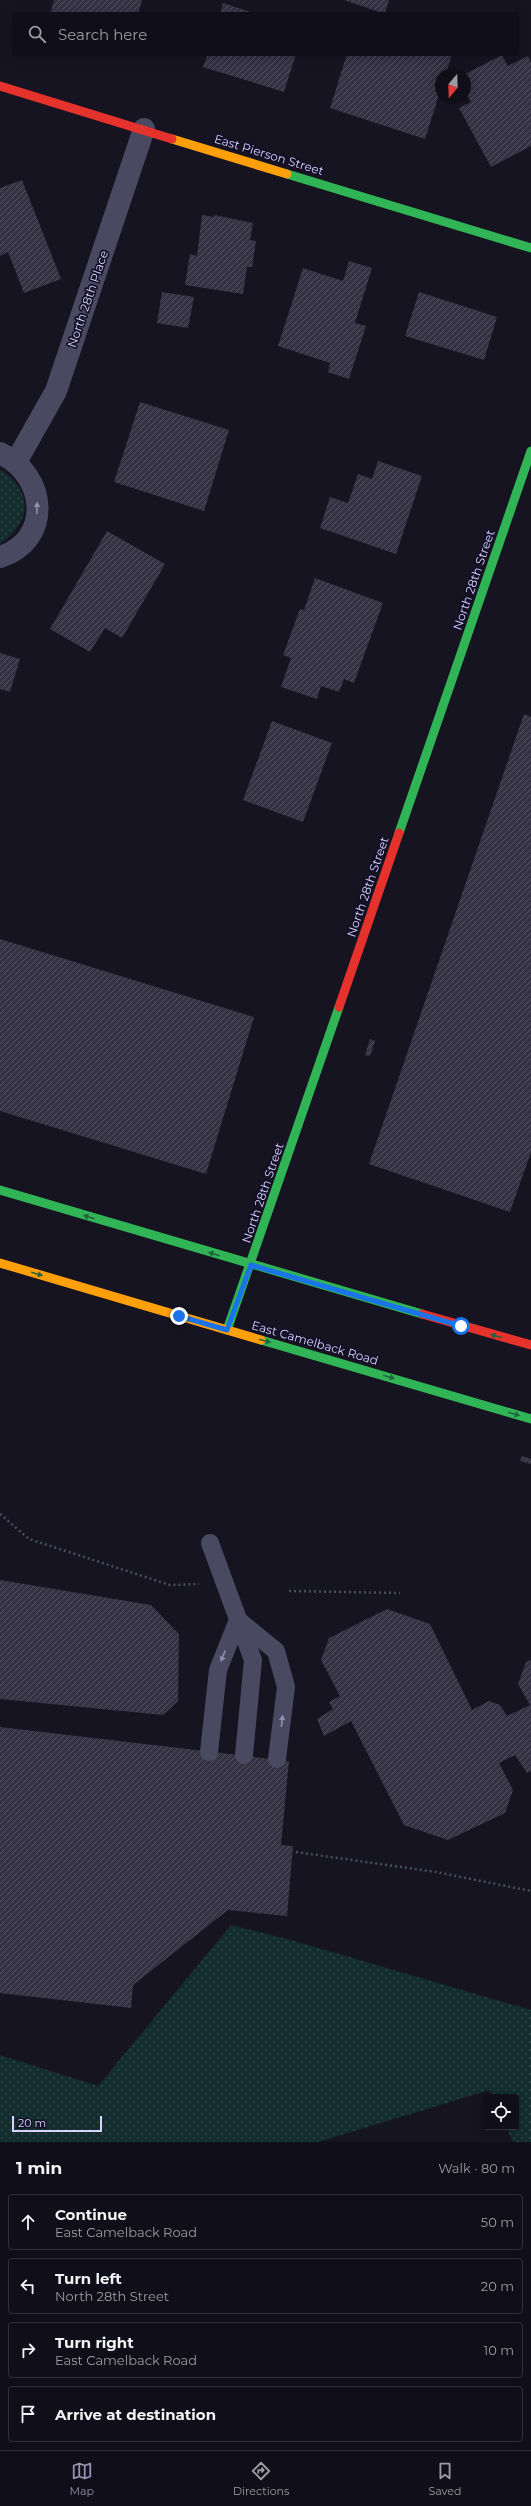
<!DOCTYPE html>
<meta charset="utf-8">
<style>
:root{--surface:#100f19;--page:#191822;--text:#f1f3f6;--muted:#9c9ca2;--line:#302f38;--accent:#9591b1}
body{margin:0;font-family:Montserrat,sans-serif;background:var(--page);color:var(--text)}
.controls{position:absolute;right:12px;bottom:12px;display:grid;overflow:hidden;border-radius:4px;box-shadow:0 2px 10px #0003}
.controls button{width:36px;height:36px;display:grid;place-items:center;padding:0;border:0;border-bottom:1px solid var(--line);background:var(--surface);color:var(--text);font:20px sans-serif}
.compass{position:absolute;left:435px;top:68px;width:36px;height:36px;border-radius:50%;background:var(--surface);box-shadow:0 2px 10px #0003;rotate:199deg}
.scale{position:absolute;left:12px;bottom:10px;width:90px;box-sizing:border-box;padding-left:4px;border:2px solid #d9d4ff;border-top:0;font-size:11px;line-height:14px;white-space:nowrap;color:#d9d4ff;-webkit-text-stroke:3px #130f26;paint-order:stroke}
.stop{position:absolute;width:12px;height:12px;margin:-9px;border:3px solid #1a73e8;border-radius:50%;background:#fff}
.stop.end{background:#1a73e8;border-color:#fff;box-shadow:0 1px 4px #0008}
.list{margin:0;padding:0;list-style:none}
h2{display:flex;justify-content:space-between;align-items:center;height:52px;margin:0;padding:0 16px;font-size:17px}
h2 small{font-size:13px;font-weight:400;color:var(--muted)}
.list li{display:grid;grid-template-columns:26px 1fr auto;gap:12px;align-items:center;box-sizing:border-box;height:56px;margin:0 8px 8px;padding:0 8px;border:1px solid var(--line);border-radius:4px}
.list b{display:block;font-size:15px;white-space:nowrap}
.list p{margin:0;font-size:13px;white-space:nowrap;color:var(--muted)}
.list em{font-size:13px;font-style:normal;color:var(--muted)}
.icon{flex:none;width:22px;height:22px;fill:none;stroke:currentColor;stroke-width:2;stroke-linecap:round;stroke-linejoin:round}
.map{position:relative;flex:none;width:531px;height:2142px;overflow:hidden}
.search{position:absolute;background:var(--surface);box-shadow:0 2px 10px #0003;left:12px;right:12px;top:12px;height:44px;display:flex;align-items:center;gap:10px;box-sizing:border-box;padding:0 14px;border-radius:4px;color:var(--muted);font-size:15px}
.sheet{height:308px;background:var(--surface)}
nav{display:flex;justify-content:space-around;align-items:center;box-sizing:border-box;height:56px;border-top:1px solid var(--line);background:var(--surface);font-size:11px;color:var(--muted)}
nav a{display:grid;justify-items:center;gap:2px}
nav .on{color:var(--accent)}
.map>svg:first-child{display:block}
.grass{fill:url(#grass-dots)}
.building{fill:url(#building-hatch)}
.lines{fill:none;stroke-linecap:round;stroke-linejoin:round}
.path{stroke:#44505f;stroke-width:2.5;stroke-dasharray:2 3;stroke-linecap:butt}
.lane{stroke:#4a4962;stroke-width:18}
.street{stroke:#4a4962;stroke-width:22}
.fast{stroke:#30b455;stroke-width:9}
.slow{stroke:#ff9f0a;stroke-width:9}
.jam{stroke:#e5322d;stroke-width:9}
.oneway{fill:#928eb0}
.oneway2{fill:#22623e}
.route{stroke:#1a73e8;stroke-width:5}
.labels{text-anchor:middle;stroke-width:3.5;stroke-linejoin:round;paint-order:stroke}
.street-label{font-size:12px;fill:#d9d4ff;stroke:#130f26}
</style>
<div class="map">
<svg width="531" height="2142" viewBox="0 0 531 2142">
<defs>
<pattern id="grass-dots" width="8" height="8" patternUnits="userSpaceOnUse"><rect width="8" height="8" fill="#132c2d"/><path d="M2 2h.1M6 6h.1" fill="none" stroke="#354a4c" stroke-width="1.8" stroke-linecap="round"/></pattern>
<pattern id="building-hatch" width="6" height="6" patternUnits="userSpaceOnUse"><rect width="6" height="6" fill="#343243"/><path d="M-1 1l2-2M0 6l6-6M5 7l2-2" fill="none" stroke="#514f5f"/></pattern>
</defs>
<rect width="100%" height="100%" fill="#161421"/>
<path class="grass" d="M0,469C34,491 32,522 0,544Z
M231,1925L291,1940L531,2010V2142H513L506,2127H516V2097H493L490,2090L318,2142H0V2055L98,2086Z"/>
<path class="building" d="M54,0H142L138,14H50Z
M344,0H389L385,14Z
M223,3L257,14H220Z
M208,54H296L284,92L203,67Z
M347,54H452L446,74H441V89L425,139L330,108Z
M502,55L508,66L528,56L531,63V146L491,167L459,108L471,102L465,92V74Z
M22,180L61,279L24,293L8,252L0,256V188Z
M202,215L214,217V215L253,223L250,240L256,241L252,267H247L243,294L185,285L190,254L197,256Z
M349,261L372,268L355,323L366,326L349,379L328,372L330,363L278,346L303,268L343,281Z
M162,292L194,297L188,328L157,323Z
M419,292L497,317L484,360L405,336Z
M140,402L229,430L204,511L114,482Z
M378,461L422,476L396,554L320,528L330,497L348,503L358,474L372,479Z
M107,531L165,564L122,638L105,628L90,652L50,629Z
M315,578L383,603L354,683L344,679L339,692L321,686L317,699L281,687L291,658L283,655L300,609L304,610Z
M0,653L20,659L10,692L0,689Z
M524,714L531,717V1152L510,1212L369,1164Z
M272,721L332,743L303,822L243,800Z
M0,939L254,1017L206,1174L0,1111Z
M370,1039L375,1041L370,1056L365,1055Z
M522,1456L531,1459V1464L520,1461Z
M0,1580L151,1605L179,1634L178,1701L163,1715L0,1699Z
M387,1609L430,1624L472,1710L489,1701L500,1705L507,1716L530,1705L518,1684L526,1662L531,1660V1771L527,1773L515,1755L499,1763L513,1790L505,1813L448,1840L404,1825L351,1721L324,1736L317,1719L333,1709L329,1702L340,1696L321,1660L329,1638Z
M0,1727L289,1761L281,1845L293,1846L287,1916L228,1910L133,1985L131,2008L0,1993Z"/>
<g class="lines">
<path class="path" d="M0,1514L29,1539L170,1585L199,1584
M289,1591L400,1593
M296,1852L436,1872L531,1891"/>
<path class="lane" d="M210,1543L253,1660L244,1755
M209,1752L218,1670L238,1620L276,1651L286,1687L277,1759"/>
<path class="street" d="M0,453C47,475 53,540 0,557
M16,462L56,391L144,129"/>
<path class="fast" d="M287,174L531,248
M399,833L531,451
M0,1190L422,1314
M227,1330L339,1007
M261,1340L531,1419"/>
<path class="slow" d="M172,139L287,174
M0,1263L261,1340"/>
<path class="jam" d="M0,86L172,139
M339,1007L399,833
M422,1314L531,1345"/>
</g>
<defs><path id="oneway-solid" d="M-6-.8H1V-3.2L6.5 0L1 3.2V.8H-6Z"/></defs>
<g class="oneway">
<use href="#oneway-solid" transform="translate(37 508) rotate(-88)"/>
<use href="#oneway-solid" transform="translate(223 1656) rotate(112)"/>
<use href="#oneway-solid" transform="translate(282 1721) rotate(-84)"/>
</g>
<g class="oneway2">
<use href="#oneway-solid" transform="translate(89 1217) rotate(-163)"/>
<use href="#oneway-solid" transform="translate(214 1254) rotate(-163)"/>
<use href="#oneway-solid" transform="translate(37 1274) rotate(16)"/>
<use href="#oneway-solid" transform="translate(496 1336) rotate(-165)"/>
<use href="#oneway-solid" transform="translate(265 1341) rotate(16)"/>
<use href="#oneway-solid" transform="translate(389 1377) rotate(16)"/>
<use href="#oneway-solid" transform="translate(514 1414) rotate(16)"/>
</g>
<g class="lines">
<path class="route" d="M179,1316L227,1330L251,1265L461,1326"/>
</g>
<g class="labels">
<g class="street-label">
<text transform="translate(269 155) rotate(17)" y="4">East Pierson Street</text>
<text transform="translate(88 299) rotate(-71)" y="4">North 28th Place</text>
<text transform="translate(474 580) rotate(-71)" y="4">North 28th Street</text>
<text transform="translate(368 887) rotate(-71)" y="4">North 28th Street</text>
<text transform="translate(263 1193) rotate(-71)" y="4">North 28th Street</text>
<text transform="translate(315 1343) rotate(16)" y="4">East Camelback Road</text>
</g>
</g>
</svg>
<div class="controls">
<button><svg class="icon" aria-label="locate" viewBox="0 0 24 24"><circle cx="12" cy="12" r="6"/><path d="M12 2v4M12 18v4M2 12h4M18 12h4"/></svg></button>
</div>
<svg class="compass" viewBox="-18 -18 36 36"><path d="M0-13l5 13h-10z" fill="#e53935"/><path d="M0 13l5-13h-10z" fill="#9c9ca2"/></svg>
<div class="scale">20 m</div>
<div class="stop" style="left:461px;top:1326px"></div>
<div class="stop end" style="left:179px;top:1316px"></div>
<div class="search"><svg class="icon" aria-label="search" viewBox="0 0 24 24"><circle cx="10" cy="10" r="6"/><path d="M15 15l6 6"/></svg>Search here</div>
</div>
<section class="sheet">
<h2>1 min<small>Walk · 80 m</small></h2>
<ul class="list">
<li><svg class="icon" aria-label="ahead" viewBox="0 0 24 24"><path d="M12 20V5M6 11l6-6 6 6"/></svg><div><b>Continue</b><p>East Camelback Road</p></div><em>50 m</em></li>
<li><svg class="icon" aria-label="left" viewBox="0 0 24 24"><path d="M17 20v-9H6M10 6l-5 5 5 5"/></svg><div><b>Turn left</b><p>North 28th Street</p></div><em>20 m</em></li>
<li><svg class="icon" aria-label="right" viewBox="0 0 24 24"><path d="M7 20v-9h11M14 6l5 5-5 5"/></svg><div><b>Turn right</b><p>East Camelback Road</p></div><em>10 m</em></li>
<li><svg class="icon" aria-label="arrive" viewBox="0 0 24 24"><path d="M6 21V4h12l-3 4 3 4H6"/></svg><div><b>Arrive at destination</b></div></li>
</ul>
</section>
<nav>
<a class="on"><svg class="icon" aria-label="map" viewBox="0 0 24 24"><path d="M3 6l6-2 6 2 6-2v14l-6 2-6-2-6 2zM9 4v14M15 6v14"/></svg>Map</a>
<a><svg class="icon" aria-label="directions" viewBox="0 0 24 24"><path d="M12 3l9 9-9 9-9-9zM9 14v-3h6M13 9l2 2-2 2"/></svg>Directions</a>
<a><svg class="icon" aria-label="saved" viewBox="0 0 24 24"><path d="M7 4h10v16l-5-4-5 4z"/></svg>Saved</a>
</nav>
